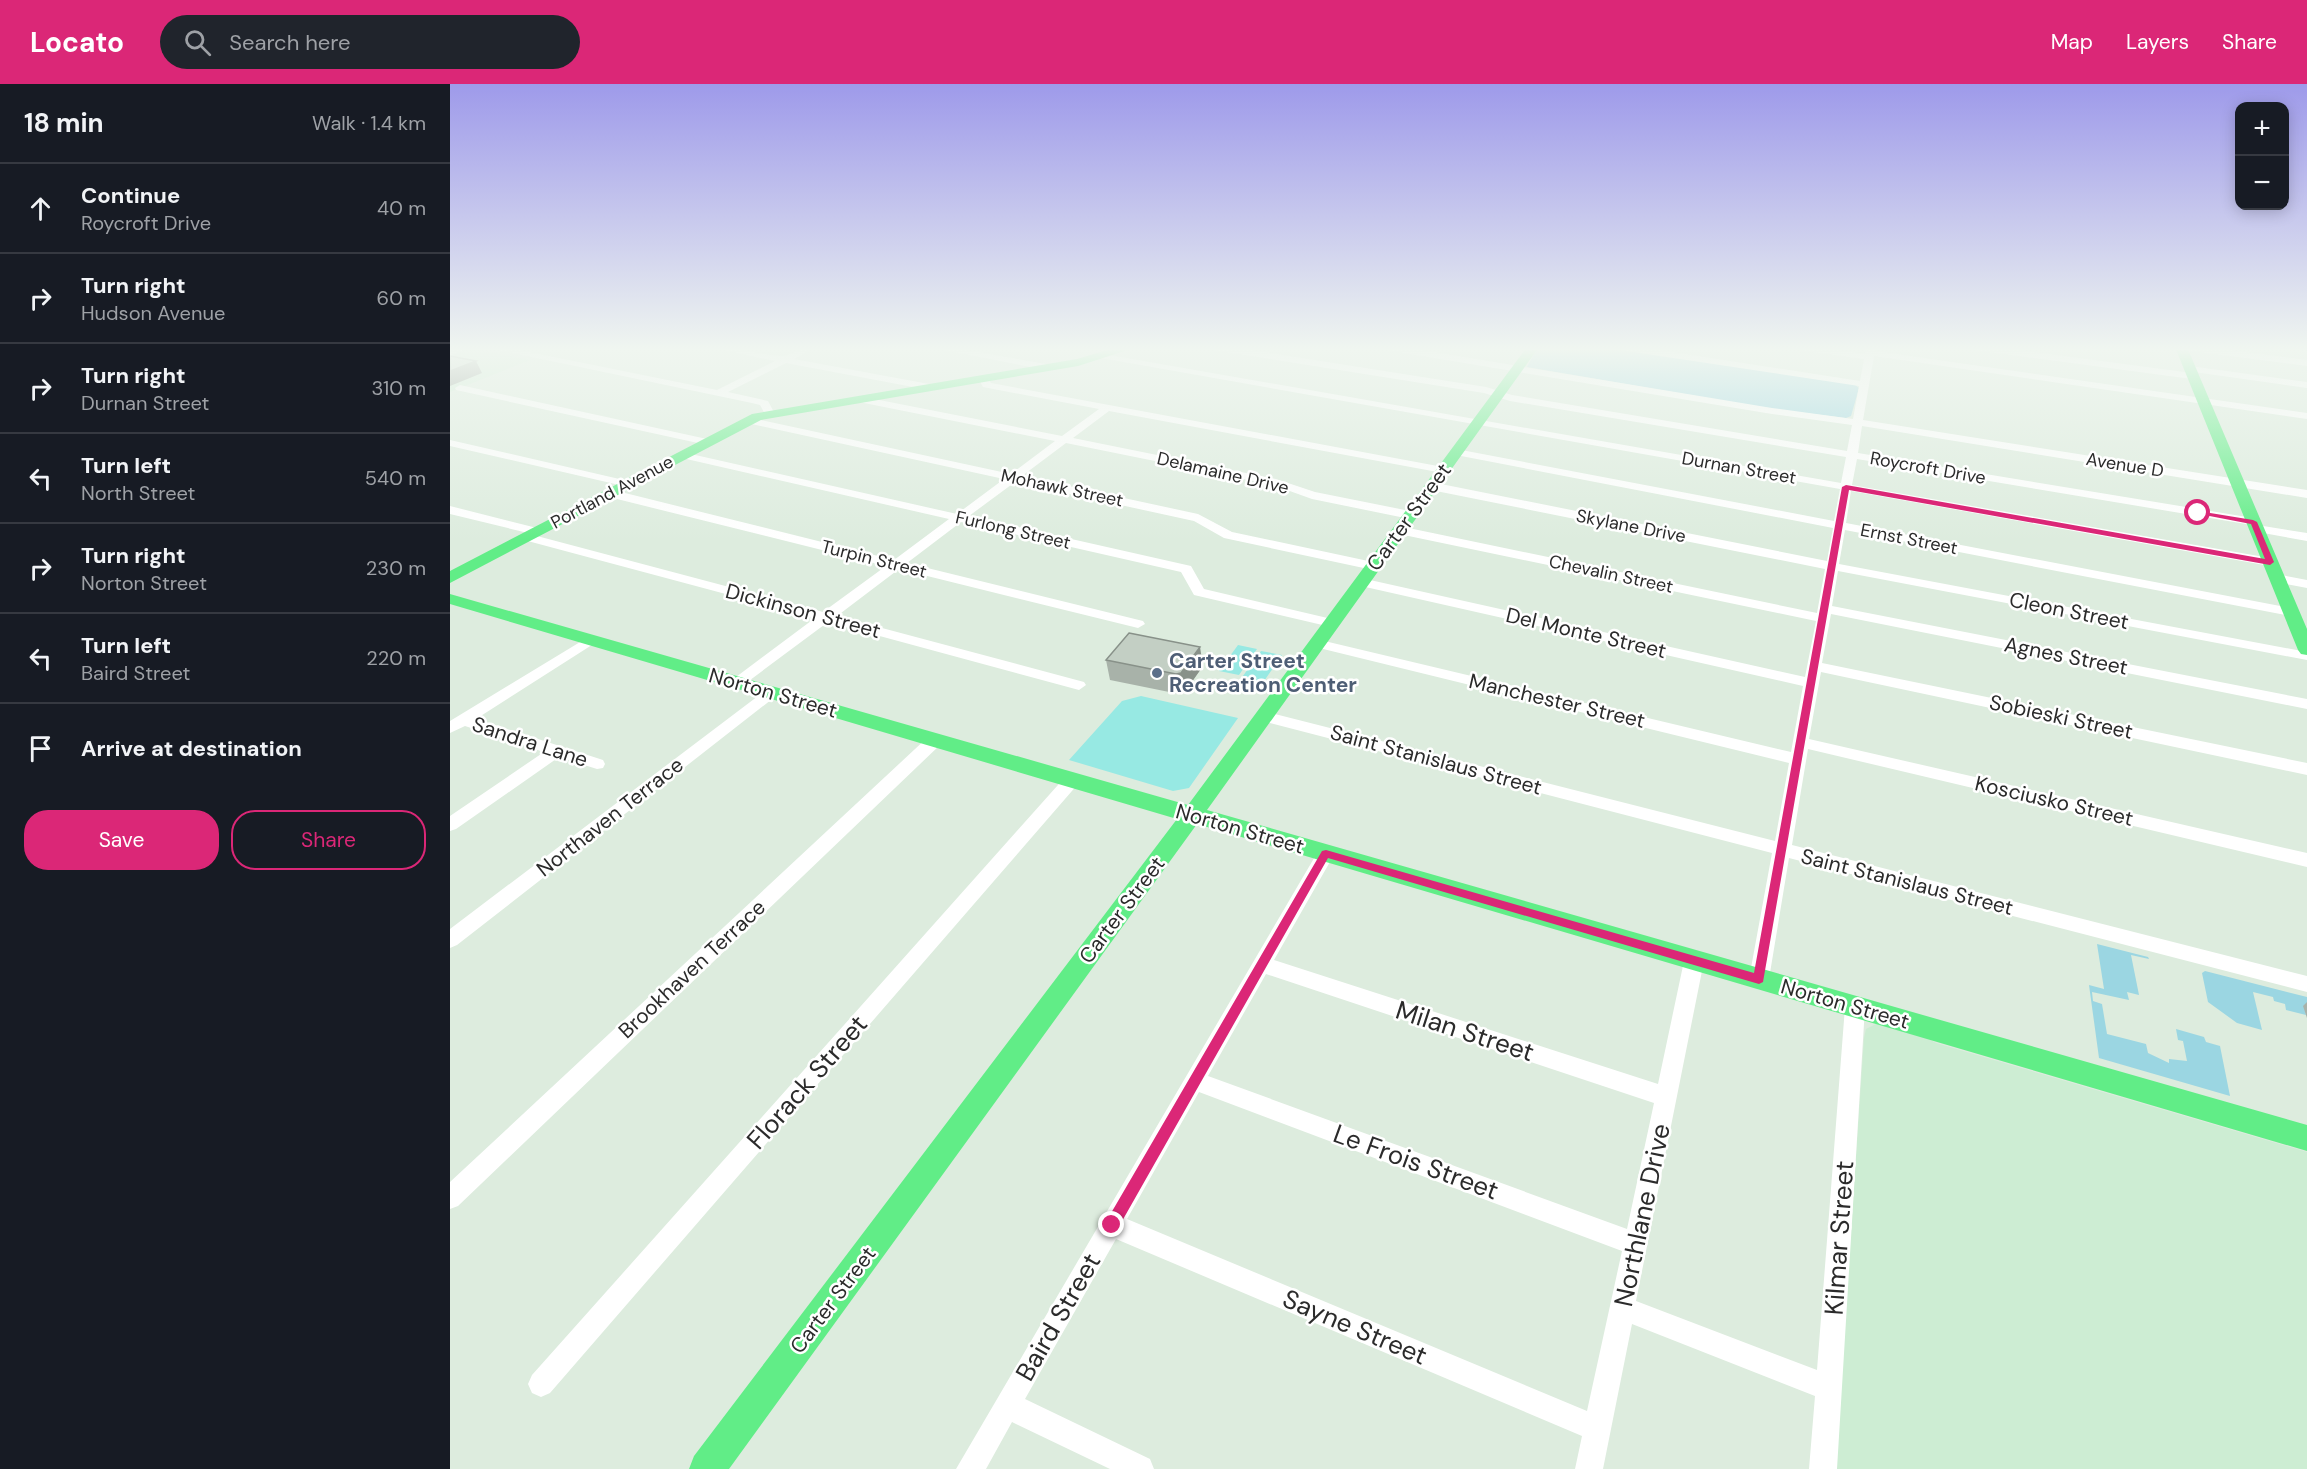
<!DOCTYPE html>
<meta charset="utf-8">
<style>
:root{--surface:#171b24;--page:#20242c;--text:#f1f3f6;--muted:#9ea1a6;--line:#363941;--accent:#db2777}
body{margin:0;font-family:"DM Sans",sans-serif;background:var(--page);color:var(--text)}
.controls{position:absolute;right:18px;top:18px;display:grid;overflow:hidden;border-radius:12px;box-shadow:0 3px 15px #0003}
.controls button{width:54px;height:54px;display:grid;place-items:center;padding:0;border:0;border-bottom:2px solid var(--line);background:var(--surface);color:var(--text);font:30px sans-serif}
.stop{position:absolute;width:18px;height:18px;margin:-14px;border:4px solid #db2777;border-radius:50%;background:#fff}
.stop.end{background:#db2777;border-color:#fff;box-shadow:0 2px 6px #0008}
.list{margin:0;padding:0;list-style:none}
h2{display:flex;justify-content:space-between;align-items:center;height:78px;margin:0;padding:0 24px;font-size:26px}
h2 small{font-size:20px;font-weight:400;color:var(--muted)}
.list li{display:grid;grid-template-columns:39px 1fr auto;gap:18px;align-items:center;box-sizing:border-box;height:90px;padding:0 24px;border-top:2px solid var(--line)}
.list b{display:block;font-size:22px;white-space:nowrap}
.list p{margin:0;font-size:20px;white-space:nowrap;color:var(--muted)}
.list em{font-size:20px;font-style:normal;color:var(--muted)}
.actions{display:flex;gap:12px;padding:18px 24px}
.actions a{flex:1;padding:14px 0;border:2px solid var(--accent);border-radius:24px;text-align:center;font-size:21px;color:var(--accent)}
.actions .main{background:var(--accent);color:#fff}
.icon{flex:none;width:33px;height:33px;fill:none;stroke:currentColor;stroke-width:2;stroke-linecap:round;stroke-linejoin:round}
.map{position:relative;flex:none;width:1857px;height:1385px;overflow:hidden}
header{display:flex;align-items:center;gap:36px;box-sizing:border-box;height:84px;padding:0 30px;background:var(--accent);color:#fff}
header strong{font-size:28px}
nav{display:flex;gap:33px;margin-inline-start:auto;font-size:21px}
.search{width:420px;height:54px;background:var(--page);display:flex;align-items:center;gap:15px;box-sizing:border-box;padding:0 21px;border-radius:33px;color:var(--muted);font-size:22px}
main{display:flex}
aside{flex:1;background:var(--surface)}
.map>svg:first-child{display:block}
.education{fill:#cdedd3}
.green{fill:#9bd6e2}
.pitch{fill:#97e9e3}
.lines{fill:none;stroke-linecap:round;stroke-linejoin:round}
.minor{fill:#fff;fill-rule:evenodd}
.major{fill:#61ed87;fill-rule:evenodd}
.wall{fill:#a8b2a9}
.shaded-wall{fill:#889189}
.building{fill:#c3cfc4;stroke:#889189;stroke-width:1.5}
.route{fill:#db2777}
.service-dot{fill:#5c6f8a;stroke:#fff;stroke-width:2}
.labels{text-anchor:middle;stroke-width:5;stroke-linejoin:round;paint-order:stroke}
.far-street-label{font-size:18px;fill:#2b2b2b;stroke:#fff}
.street-label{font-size:21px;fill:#2b2b2b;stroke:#fff}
.service-label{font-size:21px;font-weight:bold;fill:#4e5e75;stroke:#fff;text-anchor:start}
.near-street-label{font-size:26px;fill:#2b2b2b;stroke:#fff}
</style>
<header>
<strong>Locato</strong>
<div class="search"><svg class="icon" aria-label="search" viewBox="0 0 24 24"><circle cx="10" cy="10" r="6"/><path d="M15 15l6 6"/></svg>Search here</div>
<nav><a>Map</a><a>Layers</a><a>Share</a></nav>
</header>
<main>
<aside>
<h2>18 min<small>Walk · 1.4 km</small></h2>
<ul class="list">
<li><svg class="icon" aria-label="ahead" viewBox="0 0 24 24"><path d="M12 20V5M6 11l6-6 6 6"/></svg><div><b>Continue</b><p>Roycroft Drive</p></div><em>40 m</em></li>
<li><svg class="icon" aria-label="right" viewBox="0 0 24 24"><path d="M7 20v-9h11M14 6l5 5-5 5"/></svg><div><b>Turn right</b><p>Hudson Avenue</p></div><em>60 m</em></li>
<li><svg class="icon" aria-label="right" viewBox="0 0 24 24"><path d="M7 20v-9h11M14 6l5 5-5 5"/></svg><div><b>Turn right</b><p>Durnan Street</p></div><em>310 m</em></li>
<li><svg class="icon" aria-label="left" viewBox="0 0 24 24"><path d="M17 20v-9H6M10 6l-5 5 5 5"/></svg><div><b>Turn left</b><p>North Street</p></div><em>540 m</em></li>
<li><svg class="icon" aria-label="right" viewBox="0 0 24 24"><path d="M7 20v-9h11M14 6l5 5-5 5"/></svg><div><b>Turn right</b><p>Norton Street</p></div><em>230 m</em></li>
<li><svg class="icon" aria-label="left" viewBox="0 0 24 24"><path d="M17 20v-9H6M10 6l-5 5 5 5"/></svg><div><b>Turn left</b><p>Baird Street</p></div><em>220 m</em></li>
<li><svg class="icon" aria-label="arrive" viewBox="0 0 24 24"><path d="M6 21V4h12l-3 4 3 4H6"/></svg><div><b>Arrive at destination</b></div></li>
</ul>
<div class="actions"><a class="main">Save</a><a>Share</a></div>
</aside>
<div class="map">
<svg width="1857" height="1385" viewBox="0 0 1857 1385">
<rect width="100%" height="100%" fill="#ddecde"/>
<path class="education" d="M20,264L80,276L0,308V272Z
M1428,939L1470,950L1486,959L1857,1068V1385H1385L1414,954L1416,945Z"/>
<path class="green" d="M1088,263H1161L1404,300L1409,304L1401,332L1396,334L1321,325L1077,283Z
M1647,860L1698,873L1699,875L1681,871L1689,911L1677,908L1679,916L1642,908L1643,917L1652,920L1657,950L1696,960L1698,969L1719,979V975L1737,977L1733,957L1728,956L1726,945L1754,953L1756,958L1770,962L1780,1012L1649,974L1639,901L1654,905Z
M1755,887L1857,913V923L1854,922L1856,931L1836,926L1835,920L1824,917L1823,913L1803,908L1812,946L1787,939L1758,918L1752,889Z"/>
<path class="pitch" d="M788,561L807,565L789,591L769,587Z
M811,567L832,571L812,600L790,596Z
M691,612L788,634L739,704L723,707L619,676L672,617Z"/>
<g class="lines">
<path class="minor" d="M6,263H20L0,272V266Z
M34,263H54L267,306L325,277L260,263C285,263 306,270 330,272C339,273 351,263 366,263L344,275L479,300L484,303L479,306L336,279L278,308L318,317L325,330L320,333L316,332L310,321L302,319Z
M478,263H500L596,280L601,283L596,286Z
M758,263H782L1036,303L1062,311L1397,367L1402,341L1322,330L936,266L931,263H954L1322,324L1403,335L1409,302L1170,266L1165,263H1190L1410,297L1414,275L1348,266L1343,263H1369L1415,270L1416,263H1426L1425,267L1857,329V335L1424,272L1413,336L1857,406V414L1412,342L1408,369L1803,434L1807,435V441L1857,449V457L1802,447V441L1407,375L1402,401L1820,474L1826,478L1820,482L1401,407L1396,439L1840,524L1847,528L1845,531L1840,532L1395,446L1389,480L1857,568V576L1388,487L1382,522L1857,615V625L1381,530L1372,579L1857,679V691L1371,588L1359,655L1857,769V783L1358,665L1342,761L1857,892V908L1339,774L1319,895L1316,901L1309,903L1302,901L1299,895L1322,769L808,636L805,632L808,628L813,627L1325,757L1339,679L861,562L859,559L866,555L1341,668L1353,602L911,502L904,498L911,494L1355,593L1366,537L949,450L943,446L949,442L1367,529L1375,485L981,406L975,402L981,398L1377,477L1383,444L1006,371L1000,368L1006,365L1384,437L1390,405L651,274L648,273V269L1391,399L1396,373L1060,317L1034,309L763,266Z
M1518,263H1546L1742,289L1747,292L1742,295L1523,266Z
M1728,263H1756L1857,276V282L1733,266Z
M1740,282L1857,298V304L1737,287V283Z
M533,291L536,292L541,299L993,383L999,386L993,389L659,327L623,354L826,395L865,408L960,427L966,431L960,435L862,415L823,401L616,359L572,392L748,430L782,448L923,478L930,482L923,486L774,454L744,437L565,398L519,432L741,482L754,505L886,536L888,539L881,543L744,511L731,488L511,438L457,479L693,537L695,540L688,544L449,485L387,532L634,598L636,601L629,606L378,538L292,602H282L280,599L282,596L365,534L74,456L72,453L78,449L0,430V422L91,445L93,448L87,452L373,528L436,482L155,412L153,409L159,405L444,476L499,435L232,374L226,371L232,368L507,430L554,395L297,339L292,336L297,333L561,390L605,357L409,318L404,315L409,312L612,352L649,325L533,303L528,294Z
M10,301L257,355L262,358L257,361L6,306L5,304Z
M0,356L178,397L184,400L178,403L0,362Z
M1826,490L1857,496V504L1821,497L1819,494L1821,491Z
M140,552L145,553L147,556L145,559L26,635L153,676L155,680L153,684L147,685L109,673L6,745L0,747V732L94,668L15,642L0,649V637Z
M321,604L326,606L329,609L326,612L7,861L0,864V845L316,606Z
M485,651L491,652L493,656L491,660L8,1122L0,1125V1098L479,652Z
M622,690L628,692L630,696L628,700L100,1309L91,1313L82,1309L78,1300L82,1291L616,692Z
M876,762L882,764L885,769L824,876L1208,1000L1234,877L1237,871L1244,869L1251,871L1254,877L1186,1217L1367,1286L1395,923L1398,917L1405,914L1412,917L1415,923L1387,1385H1359L1365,1312L1182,1240L1153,1385H1125L1132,1352L666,1155L575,1315L700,1375L704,1385H660L562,1338L536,1385H506L870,764ZM816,890L1204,1019L1177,1145L758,992ZM749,1008L1172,1167L1137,1327L677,1135Z"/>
<path class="major" d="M667,263H687L628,282L311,336L0,499V487L302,330L627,275Z
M1077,263H1089L757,726L1857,1041V1067L747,740L279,1385H239L244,1372L727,735L0,520V510L738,721Z
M1725,263H1737L1857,545V571L1851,570L1848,566Z"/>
</g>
<path class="wall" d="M656,576L753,582L734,609L729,610L660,596Z
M1857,918V934L1853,922Z"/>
<path class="shaded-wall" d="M26,277L32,289L0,302V287Z
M750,563L753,582L734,609L729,610L726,590Z"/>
<path class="building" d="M0,272L26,277L0,287Z
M679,549L750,563L731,589L726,590L656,576Z"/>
<linearGradient id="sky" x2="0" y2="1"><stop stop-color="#9e9aea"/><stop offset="0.58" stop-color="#f0f6f0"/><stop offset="1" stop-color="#f0f6f0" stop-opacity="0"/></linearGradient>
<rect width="1857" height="457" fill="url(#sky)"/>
<path class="route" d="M1396,401L1815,475L1801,440L1744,429L1748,427L1803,436L1807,438L1824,478L1820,481L1399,406L1313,898L1309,900L878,774L667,1146L662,1148L657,1146L655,1141L657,1136L872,767L876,766L1304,889L1392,403Z"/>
<circle class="service-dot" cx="707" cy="589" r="6"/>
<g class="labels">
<g class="far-street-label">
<text transform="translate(1675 381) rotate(9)" y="6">Avenue D</text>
<text transform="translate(1289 384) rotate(10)" y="6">Durnan Street</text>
<text transform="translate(1478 384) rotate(10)" y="6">Roycroft Drive</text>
<text transform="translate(773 389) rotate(13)" y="6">Delamaine Drive</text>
<text transform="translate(612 404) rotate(12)" y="6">Mohawk Street</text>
<text transform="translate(162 408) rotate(-28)" y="6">Portland Avenue</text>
<text transform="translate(1181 442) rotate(11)" y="6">Skylane Drive</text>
<text transform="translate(563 446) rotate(13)" y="6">Furlong Street</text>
<text transform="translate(1459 455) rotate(11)" y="6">Ernst Street</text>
<text transform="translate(424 475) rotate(14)" y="6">Turpin Street</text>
<text transform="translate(1161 490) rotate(12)" y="6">Chevalin Street</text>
</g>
<g class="street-label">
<text transform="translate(959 433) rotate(-54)" y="7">Carter Street</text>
<text transform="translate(353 527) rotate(15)" y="7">Dickinson Street</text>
<text transform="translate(1619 527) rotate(11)" y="7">Cleon Street</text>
<text transform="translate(1136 549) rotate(13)" y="7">Del Monte Street</text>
<text transform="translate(1616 572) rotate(11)" y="7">Agnes Street</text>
<text transform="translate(323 609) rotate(16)" y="7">Norton Street</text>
<text transform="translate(1107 617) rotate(13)" y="7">Manchester Street</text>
<text transform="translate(1611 633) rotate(12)" y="7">Sobieski Street</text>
<text transform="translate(80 658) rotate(18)" y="7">Sandra Lane</text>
<text transform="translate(986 676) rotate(15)" y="7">Saint Stanislaus Street</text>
<text transform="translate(1604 717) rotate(13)" y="7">Kosciusko Street</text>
<text transform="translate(160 733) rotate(-38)" y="7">Northaven Terrace</text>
<text transform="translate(790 745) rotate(16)" y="7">Norton Street</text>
<text transform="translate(1457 798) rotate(14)" y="7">Saint Stanislaus Street</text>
<text transform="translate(672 826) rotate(-53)" y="7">Carter Street</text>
<text transform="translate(242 885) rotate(-43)" y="7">Brookhaven Terrace</text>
<text transform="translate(1395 920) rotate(16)" y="7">Norton Street</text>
<text transform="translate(383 1216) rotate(-53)" y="7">Carter Street</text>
</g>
<g class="service-label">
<text x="719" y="584">Carter Street<tspan x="719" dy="24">Recreation Center</tspan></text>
</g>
<g class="near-street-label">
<text transform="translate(1015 947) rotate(18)" y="9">Milan Street</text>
<text transform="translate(357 998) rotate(-49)" y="9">Florack Street</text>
<text transform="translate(966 1078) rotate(20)" y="9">Le Frois Street</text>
<text transform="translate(1192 1131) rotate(-78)" y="9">Northlane Drive</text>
<text transform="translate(1389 1154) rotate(-86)" y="9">Kilmar Street</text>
<text transform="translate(608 1233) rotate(-60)" y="9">Baird Street</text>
<text transform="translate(905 1243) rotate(23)" y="9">Sayne Street</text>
</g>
</g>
</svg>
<div class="controls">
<button>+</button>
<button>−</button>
</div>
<div class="stop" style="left:1748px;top:429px"></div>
<div class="stop end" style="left:662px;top:1141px"></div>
</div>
</main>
